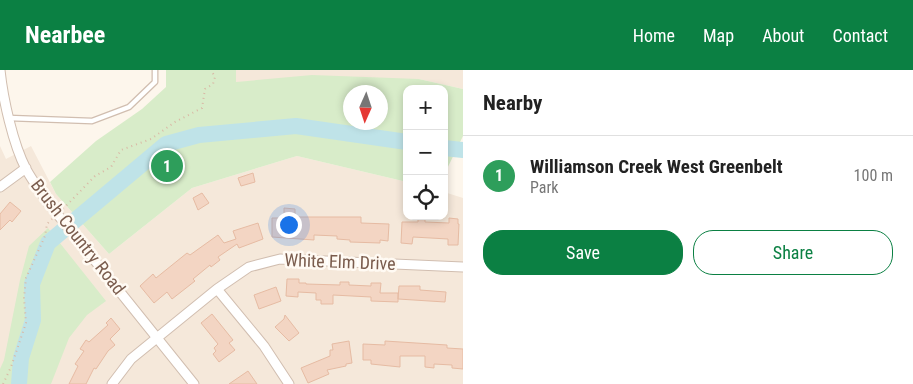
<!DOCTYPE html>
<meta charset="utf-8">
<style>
:root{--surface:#fff;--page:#f6f6f6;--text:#222;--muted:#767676;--line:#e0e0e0;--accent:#0b8043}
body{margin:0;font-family:"Roboto Condensed",sans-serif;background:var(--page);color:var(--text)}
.controls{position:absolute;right:15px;top:15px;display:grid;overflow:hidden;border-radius:10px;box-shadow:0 2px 8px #0003}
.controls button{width:45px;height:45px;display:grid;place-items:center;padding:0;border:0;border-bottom:1px solid var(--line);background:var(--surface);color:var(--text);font:25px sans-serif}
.compass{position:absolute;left:343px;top:15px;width:45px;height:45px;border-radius:50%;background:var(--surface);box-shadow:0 2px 8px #0003;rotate:183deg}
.you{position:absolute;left:288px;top:154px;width:18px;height:18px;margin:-12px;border:4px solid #fff;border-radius:50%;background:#1a73e8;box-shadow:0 0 0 8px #1a73e833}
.badge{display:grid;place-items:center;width:32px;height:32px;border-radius:50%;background:var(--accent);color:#fff;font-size:16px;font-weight:700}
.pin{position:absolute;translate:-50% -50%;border:2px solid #fff;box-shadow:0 1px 5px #0006}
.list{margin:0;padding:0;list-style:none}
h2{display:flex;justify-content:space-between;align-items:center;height:65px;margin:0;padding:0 20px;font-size:21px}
h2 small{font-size:16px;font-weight:400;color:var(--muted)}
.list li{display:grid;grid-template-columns:32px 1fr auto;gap:15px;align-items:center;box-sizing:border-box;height:80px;padding:0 20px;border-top:1px solid var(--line)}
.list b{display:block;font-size:19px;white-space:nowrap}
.list p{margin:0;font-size:16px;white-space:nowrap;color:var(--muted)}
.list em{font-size:16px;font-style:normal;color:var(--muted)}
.actions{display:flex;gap:10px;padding:15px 20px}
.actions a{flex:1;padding:11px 0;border:1px solid var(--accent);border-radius:20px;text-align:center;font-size:18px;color:var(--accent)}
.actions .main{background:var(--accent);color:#fff}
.icon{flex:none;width:28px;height:28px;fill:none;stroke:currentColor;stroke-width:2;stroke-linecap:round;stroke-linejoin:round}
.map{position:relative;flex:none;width:463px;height:314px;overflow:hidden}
header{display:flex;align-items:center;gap:30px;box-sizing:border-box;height:70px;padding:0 25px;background:var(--accent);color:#fff}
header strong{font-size:24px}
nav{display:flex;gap:28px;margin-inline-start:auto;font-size:18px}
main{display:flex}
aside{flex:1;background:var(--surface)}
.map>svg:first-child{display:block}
.residential{fill:#f5e8da}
.green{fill:#d8ecc9;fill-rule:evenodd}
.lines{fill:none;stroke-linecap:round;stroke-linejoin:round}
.river{stroke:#bfe3e8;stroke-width:16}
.building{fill:#f3d5c3;stroke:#e6bba3}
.lane-casing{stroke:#d1beb0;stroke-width:7}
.street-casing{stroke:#d1beb0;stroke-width:11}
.path{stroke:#d9b8a5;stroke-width:2;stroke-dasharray:1 4;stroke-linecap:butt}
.lane{stroke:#fff;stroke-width:4.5}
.street{stroke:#fff;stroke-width:9}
.street-bridge-casing{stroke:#d1beb0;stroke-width:11;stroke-linecap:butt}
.street-bridge{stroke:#fff;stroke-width:9}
.labels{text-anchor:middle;stroke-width:5;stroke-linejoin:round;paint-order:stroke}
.street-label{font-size:18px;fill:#7a5c4d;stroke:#fffaf3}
</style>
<header>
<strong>Nearbee</strong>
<nav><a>Home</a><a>Map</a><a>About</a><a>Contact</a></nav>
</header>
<main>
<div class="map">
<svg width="463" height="314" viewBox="0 0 463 314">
<rect width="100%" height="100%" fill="#fdf6ec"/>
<path class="residential" d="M236,0H463V19L419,9L235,12Z
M0,76L6,89L31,76L56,124L109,184L192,118L297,86L407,112V146H444V122L463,128V314H0Z"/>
<path class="green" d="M166,0H236V12L312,5L419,9L463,19V66L444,105V19H407V112L297,86L192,118L109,184L56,124L50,112L96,71L142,39L166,17ZM350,22H380V52H350Z
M48,158L106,231L87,245L69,268L51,314H0V299L4,290L20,210L29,176Z"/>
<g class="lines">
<path class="river" d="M444,78L463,80
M19,314L21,288L33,250L32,214L48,173L166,74L199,65L296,56L407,72"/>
</g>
<path class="building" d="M253,103L255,112L241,116L238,108Z
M202,123L209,133L198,140L193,128Z
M10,132L21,141L12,152L10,150L0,160V144Z
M284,138L295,139V147H361V153L389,154L388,171L380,170V173L350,172V170L337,169V166L314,165V170L272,167V148H284Z
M418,147L425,148V152L449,153V148L458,149V154H459L458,175H448V169L413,167L412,174L401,173L402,152H418Z
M258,153L263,169L239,178L237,174L218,187L220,190L211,197L210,195L193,209L195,211L172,229L167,222L154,233L140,216L153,204L156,208L187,183L190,185L218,165L224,173L236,169L233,161Z
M287,209H299V213H306V214L340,215V212H349V215L371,216V213H381L380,223H398V232L371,231V227L333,225V234H321V230H316V223L298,222V227L286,226Z
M399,216H420V220L446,222L445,232L398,229Z
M276,217L281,231L259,239L254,225Z
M212,244L233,270L229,273L235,280L219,292L213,284L216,281L214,278L218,274L201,253Z
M285,245L299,263L289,271L275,257L284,249Z
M111,248L120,259L110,269L115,275L108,281L96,299L94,298L86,314H69L78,296L75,294L84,281L80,279L86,270L89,272L108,255L106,253Z
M349,271L352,293L346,294V296L327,300L329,304L308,313L301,298L330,286V280H333L332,274Z
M385,271L447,275V278L463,279V299L452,298V295L434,294V298L425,297V286H400V297L371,294V290H363V274L385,275Z
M248,301L257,314H229Z"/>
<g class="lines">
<g class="lane-casing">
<path id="lane" d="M9,48L92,51L129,37L155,12V0"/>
</g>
<g class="street-casing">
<path id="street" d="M0,0C3,29 13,74 26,99C32,110 39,119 45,129
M0,117L26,98
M92,187L194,314
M217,219L264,276L289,314
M112,314L131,289L217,219L249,197L280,189L463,197"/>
</g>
<path class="path" d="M63,139L95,106L111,97L121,80L151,69L175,52L202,38L205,19L213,14L215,7L211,0
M3,314L11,297L26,253L24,228L26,208L45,166L47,154L52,149"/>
<use href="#lane" class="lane"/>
<use href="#street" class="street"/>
<g class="street-bridge-casing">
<path id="street-bridge" d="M45,129L92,187"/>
</g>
<use href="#street-bridge" class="street-bridge"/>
</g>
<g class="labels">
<g class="street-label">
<text transform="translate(78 167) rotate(52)" y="6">Brush Country Road</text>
<text transform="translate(340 192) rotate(2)" y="6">White Elm Drive</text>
</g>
</g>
</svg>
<div class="controls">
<button>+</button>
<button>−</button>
<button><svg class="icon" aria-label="locate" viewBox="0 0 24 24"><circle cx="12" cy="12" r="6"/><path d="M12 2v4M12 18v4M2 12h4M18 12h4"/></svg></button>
</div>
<svg class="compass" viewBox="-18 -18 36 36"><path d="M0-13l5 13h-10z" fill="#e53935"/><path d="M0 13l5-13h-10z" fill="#767676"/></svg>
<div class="you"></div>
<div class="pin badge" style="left:167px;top:96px;background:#2e9e5b">1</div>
</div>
<aside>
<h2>Nearby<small></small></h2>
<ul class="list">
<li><span class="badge" style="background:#2e9e5b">1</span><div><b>Williamson Creek West Greenbelt</b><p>Park</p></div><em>100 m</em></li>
</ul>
<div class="actions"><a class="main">Save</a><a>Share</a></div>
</aside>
</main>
